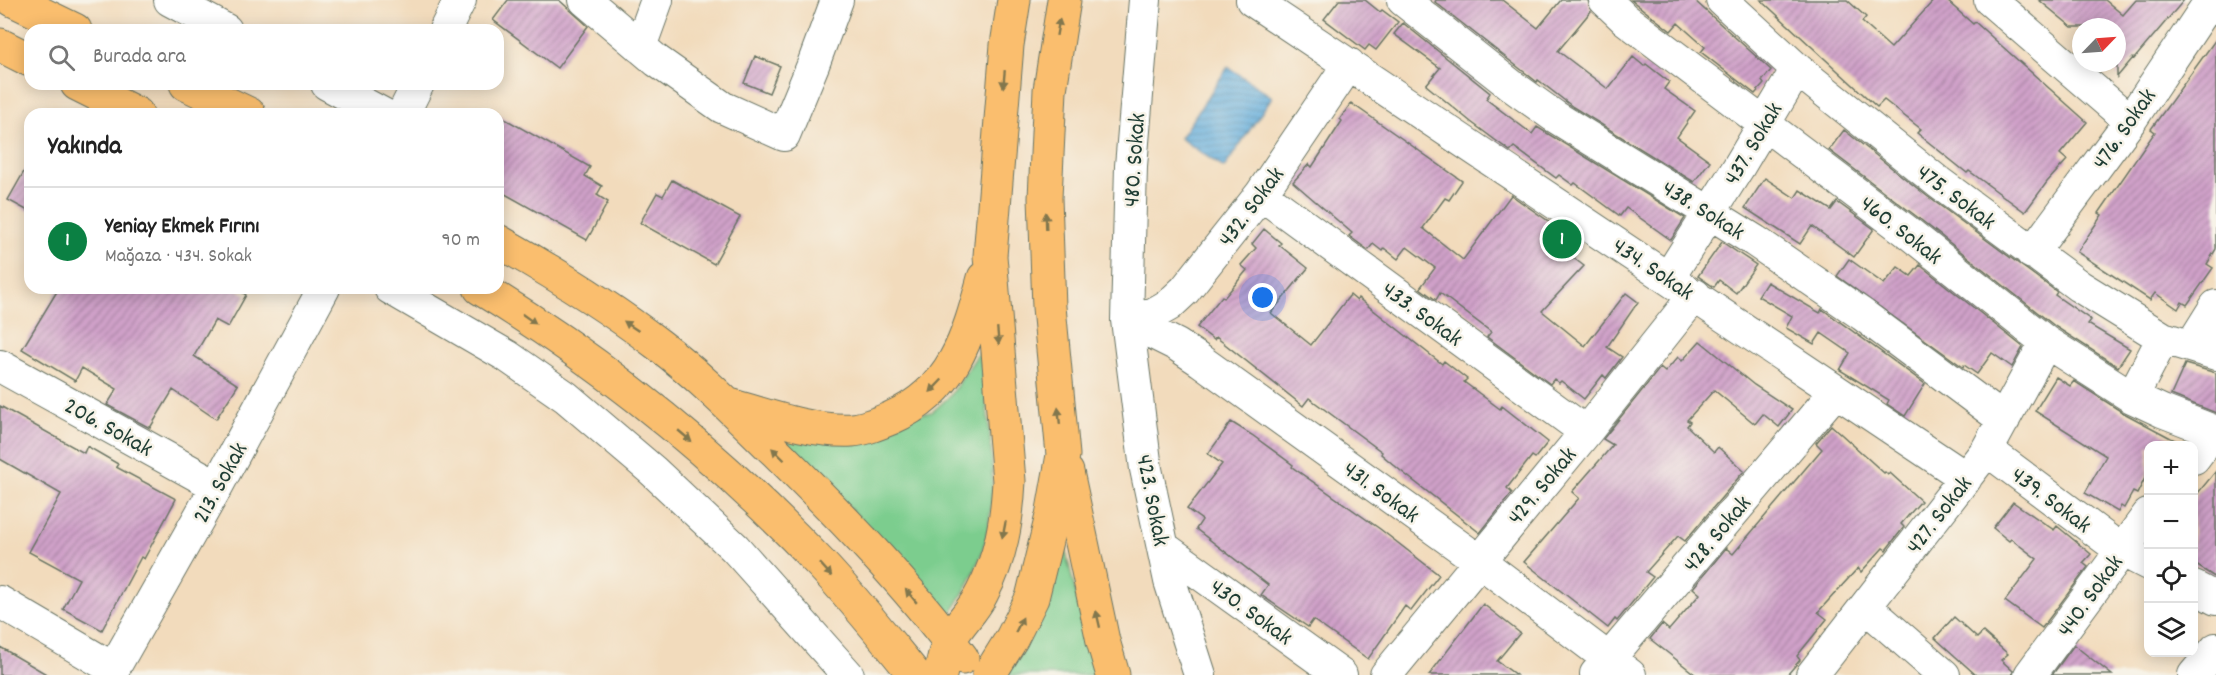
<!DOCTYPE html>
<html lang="tr">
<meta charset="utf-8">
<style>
:root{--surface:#fff;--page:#f2f2f2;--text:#222;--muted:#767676;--line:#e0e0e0;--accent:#0b8043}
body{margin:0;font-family:Dekko,sans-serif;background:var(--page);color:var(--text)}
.controls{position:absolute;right:18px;bottom:18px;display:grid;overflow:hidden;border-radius:12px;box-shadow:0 3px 15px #0003}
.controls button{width:54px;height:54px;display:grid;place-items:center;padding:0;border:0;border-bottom:2px solid var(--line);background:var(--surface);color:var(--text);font:30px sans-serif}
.compass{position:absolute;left:2072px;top:18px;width:54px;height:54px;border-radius:50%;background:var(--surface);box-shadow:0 3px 15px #0003;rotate:65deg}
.you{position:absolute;left:1263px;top:298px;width:21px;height:21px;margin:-15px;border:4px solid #fff;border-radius:50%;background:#1a73e8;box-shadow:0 0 0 9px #1a73e833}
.badge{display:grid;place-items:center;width:39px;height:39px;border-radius:50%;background:var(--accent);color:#fff;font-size:20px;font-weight:700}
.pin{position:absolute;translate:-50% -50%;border:3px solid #fff;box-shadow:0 2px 6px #0006}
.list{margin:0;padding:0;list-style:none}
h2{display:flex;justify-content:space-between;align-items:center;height:78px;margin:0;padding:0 24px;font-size:26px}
h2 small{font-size:20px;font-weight:400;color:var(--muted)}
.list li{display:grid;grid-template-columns:39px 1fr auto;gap:18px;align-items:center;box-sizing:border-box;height:108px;padding:0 24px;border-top:2px solid var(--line)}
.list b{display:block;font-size:22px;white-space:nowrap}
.list p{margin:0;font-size:20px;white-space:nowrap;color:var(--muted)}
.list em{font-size:20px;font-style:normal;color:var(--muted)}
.icon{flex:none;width:33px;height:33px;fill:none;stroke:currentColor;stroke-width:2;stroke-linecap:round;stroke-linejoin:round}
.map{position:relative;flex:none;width:2216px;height:675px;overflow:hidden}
.search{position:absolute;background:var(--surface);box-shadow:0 3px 15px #0003;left:24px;top:24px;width:480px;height:66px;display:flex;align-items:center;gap:15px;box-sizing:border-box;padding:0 21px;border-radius:18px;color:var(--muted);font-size:22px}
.panel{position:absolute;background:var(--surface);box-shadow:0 3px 15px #0003;left:24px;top:108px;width:480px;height:186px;border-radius:18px}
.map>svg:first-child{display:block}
.grass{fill:#7ccd8e;stroke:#4e8561;stroke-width:1.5}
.water{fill:url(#water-rules);stroke:#427588;stroke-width:1.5}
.building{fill:url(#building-hatch)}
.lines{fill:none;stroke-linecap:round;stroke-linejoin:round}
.minor-casing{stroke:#697464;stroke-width:34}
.highway-casing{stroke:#697464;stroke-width:35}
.minor{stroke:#fff;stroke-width:32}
.highway{stroke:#fabe6e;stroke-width:33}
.oneway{fill:#82774e}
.labels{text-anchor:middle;stroke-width:5;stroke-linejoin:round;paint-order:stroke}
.street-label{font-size:24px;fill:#1f3d34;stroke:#f7f3e8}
</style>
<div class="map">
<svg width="2216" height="675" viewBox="0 0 2216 675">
<defs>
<pattern id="water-rules" width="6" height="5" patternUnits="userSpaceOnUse" patternTransform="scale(1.5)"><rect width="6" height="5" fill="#64addc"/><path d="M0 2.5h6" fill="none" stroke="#528eb3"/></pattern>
<pattern id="building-hatch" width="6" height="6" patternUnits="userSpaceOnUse" patternTransform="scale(1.5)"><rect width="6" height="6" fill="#d0a1c9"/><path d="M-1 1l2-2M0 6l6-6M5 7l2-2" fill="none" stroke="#a884a4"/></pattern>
</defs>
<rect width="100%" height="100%" fill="#f7f3e8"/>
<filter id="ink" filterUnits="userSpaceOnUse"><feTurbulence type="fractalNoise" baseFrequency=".0167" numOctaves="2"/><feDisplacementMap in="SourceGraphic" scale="12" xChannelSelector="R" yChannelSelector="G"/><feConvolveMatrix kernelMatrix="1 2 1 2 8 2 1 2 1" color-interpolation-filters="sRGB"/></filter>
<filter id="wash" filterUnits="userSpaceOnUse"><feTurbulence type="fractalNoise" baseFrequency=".008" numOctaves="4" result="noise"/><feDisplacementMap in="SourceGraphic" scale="24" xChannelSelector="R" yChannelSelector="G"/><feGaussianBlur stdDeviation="1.35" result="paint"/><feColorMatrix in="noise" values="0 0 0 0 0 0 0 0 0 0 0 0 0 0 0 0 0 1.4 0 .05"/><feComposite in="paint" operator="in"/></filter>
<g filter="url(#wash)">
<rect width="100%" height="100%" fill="#f2dbbc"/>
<path class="grass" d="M980,351C987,413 1002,489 983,549C976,573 963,594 950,615L781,435L932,412L950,396Z
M1064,545L1096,675H1007L1039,623L1049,600Z"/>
<path class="water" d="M1228,67L1272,97L1224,168L1180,138Z"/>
<g id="blocks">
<path class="building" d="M508,0H559L588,26L557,68L493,20Z
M1339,0H1365L1380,12L1382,10L1398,22L1376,50L1369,45L1365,50L1324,19Z
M1436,0H1502L1538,28L1561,0H1588L1591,11L1558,51L1608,89L1633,57L1644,66L1646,64L1669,82L1664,89L1695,111L1677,137L1710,161L1694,182L1573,107L1538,80L1537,82L1435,2Z
M1631,0H1694L1771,70L1762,81L1764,84L1755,94L1701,52L1705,47L1678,23L1671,31Z
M1761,0H1847L1866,17L1862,22L1891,48L1934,0H1946L1973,24L1975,22L2087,122L2060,154L2067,160L2047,182L2025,212L1969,171L1967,173L1917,133L1921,129L1884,100L1877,107Z
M2039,0H2105L2123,15L2136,0H2184L2134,59L2133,58L2117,77V27H2072Z
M1403,23L1490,93L1486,99L1532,134L1537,127L1685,218L1671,240L1626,208L1620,216L1575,183L1573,185L1559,175L1556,178L1514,147L1510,151L1471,122L1426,85L1440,68L1394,34Z
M2216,39V249L2207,264L2213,268L2187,305L2182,302L2178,309L2155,293L2150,300L2077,252L2102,215L2099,213L2155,132L2151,129Z
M755,56L780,66L769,93L744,83Z
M1351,103L1462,181L1449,200L1445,198L1423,228L1463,260L1511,195L1581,244L1571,256L1584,266L1542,311L1585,346L1626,293L1638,302L1607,347L1622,357L1606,378L1603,375L1584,399L1561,381L1559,383L1554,379L1550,384L1487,337L1491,332L1440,293L1436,300L1420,288L1435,268L1407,247L1398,259L1384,248L1382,251L1373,244L1368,250L1349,236L1352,233L1293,182L1309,164L1312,167L1342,121L1340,119Z
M498,115L590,167L585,176L602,186L597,195L608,202L587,240L498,190Z
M1844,130L1927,196L2057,292L2055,295L2091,320L2088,324L2130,349L2118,367L2056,327L1916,216L1829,150Z
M30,161V212L8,200Z
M1765,178L1795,198L1800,190L1831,210L1837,202L1874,229L1854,257L1812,226L1800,244L1745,208Z
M672,180L740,217L714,264L640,223L657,193L663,196Z
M1264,229L1281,243L1279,245L1308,268L1271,313L1311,345L1350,295L1357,301L1358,298L1442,364L1444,361L1467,379L1464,382L1500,409L1502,406L1548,442L1535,458L1532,456L1507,488L1512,493L1480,533L1401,471L1381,454L1382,452L1309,398L1303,406L1216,337L1214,340L1197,327L1222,296L1224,298L1247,270L1241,265L1256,248L1252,244Z
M1722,242L1756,265L1736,293L1719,280L1714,287L1698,276Z
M1849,259L1884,284L1898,267L1911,276L1920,265L2023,347L2012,367L1992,353L1977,374L1964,365L1963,367L1837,276Z
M1767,282L1820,313L1822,309L1925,384L1905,416L1887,404L1889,400L1840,370L1850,353L1821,333L1814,344L1786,328L1792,316L1758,296Z
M59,288H236L246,295L228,327L215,320L194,356L238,385L216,419L173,390L150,428L107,405L117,389L82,368L75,381L22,349Z
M1700,341L1754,385L1792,410L1779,427L1763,414L1755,424L1714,390L1687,420L1690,422L1687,426L1714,452L1718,447L1744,471L1685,541L1678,536L1646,572L1653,577L1617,621L1615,619L1608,628L1524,562L1579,498L1572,492L1613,445L1603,439L1660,368L1665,372L1678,357L1682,361Z
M2185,364L2216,373V413L2171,395Z
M2056,377L2070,386L2074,381L2122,412L2182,444L2148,446V472L2137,494L2133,492L2124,508L2121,506L2118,512L2085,493L2106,456L2035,411Z
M0,406L84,453L87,446L118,464L116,467L176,499L144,559L141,557L102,630L63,609L79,579L29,552L61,494L0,459Z
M1231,422L1252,435L1293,465L1292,467L1380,529L1439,575L1411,611L1405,606L1368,659L1313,620L1308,627L1261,595L1268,585L1196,529L1202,520L1187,509L1222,464L1208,454Z
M1831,425L1884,473L1885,472L1888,475L1890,473L1921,501L1901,524L1904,527L1886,550L1883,548L1861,572L1858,568L1818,612L1827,619L1797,656L1800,660L1787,675H1696L1650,639L1662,624L1669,630L1700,594L1693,588L1726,548L1733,554L1822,449L1816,443Z
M2216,471V578L2193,563V506L2197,494Z
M2013,502L2054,530L2057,526L2091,554L2083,563L2088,567L2042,628L2005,601L2037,559L2011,539L2009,541L1993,528Z
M1483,604L1520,633L1497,661L1516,675H1429Z
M1954,617L1977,638L1983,632L2008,654L2001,660L2013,671L2012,675H1976L1935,638Z
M2074,645L2112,675H2052Z
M0,647L48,675H0Z"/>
</g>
</g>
<g filter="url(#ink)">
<use href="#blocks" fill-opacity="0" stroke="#697464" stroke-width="1.5"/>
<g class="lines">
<g class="minor-casing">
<path id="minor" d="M170,0L226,30
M585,0L657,61L722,107L784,135L813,65L837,0
M1145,0L1131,166L1127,320L1146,469L1170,581L1200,675
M1252,0L1966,478
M1403,0L1512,86L1554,116L1755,241L1863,315L2004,420
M1605,0L1625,19L1905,230L2046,342L2132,397L2162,411L2216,432
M1722,0L1797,69L1938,182L2079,286L2163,338L2216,354
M1990,0L2130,121
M445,30L460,0
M640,47L657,0
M327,84L383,114
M403,114L418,84
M1261,194L1586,432
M2032,253L2130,121L2211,0
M1669,277L1738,168L1797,69
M390,288L507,356L566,397L653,471L735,548L848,675
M1127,320L1177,345L1201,361L1478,560L1630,675
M1127,320L1155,313L1169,305L1185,290L1261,194L1349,64
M2191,346L2216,306
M0,366L217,486
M2132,397L2163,338
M1987,450L2121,550L2148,564
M2194,458L2214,431
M1163,547L1341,675
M2194,587L2216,599
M0,602L114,669
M1866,607L1944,675
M1596,674L1836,391
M110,675L217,486L324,288
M1386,675L1586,432L1695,295
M1812,675L1987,450L2046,342
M2030,675L2148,515
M2194,675L2216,649"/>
</g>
<g class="highway-casing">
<path id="highway" d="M13,0L75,30
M0,45L30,60
M77,84L137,114
M186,84L249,114
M498,241C553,272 608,306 659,345C701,377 738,415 776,452C842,517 907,584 962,658
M480,288C605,364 720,458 821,564C854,599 884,637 915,675
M730,405C768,416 811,432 852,430C865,429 879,423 891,418C953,391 968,338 984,278
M1067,472L1103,641L1113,675
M940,675C943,664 945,649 950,639C959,623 974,610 982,593C1001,558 1007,520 1009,481L990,256L1007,45L1014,0
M989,675L1012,638L1032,598L1052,516L1063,455L1049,307L1045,198L1050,90L1064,0"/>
</g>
<use href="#minor" class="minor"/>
<use href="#highway" class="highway"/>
</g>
<defs><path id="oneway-solid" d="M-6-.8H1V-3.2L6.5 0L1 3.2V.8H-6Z" transform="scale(1.5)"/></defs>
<g class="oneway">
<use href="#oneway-solid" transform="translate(1058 27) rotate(-80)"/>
<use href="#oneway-solid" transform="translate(1004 79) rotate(95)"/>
<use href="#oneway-solid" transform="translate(1046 221) rotate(-92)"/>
<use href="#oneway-solid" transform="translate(529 319) rotate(35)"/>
<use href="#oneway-solid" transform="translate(631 326) rotate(-146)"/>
<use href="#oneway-solid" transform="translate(998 336) rotate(85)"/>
<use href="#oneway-solid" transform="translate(936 386) rotate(134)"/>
<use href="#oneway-solid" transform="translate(1059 416) rotate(-96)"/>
<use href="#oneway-solid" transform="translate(685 436) rotate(40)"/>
<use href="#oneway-solid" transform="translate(778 454) rotate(-136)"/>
<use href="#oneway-solid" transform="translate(1004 530) rotate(101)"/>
<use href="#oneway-solid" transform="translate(826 570) rotate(48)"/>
<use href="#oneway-solid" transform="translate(911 596) rotate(-130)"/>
<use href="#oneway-solid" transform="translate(1098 619) rotate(-103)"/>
<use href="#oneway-solid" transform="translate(1019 625) rotate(-64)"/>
</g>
</g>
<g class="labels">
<g class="street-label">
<text transform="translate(2123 128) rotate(-55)" y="8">476. Sokak</text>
<text transform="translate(1752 143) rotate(-59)" y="8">437. Sokak</text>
<text transform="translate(1133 160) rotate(-86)" y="8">480. Sokak</text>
<text transform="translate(1957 196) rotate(37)" y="8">475. Sokak</text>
<text transform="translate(1250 206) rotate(-53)" y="8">432. Sokak</text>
<text transform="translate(1704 209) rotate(32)" y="8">438. Sokak</text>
<text transform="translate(1902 229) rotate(38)" y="8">460. Sokak</text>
<text transform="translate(1654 268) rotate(34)" y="8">434. Sokak</text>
<text transform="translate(1423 313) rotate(36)" y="8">433. Sokak</text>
<text transform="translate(109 426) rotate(29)" y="8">206. Sokak</text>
<text transform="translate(219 482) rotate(-61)" y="8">213. Sokak</text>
<text transform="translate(1541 485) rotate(-50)" y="8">429. Sokak</text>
<text transform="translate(1382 491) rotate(36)" y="8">431. Sokak</text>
<text transform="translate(2052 499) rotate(37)" y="8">439. Sokak</text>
<text transform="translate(1154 500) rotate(79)" y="8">423. Sokak</text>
<text transform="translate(1938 514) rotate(-52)" y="8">427. Sokak</text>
<text transform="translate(1716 533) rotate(-50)" y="8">428. Sokak</text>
<text transform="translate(2089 595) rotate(-54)" y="8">440. Sokak</text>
<text transform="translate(1252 611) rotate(36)" y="8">430. Sokak</text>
</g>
</g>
</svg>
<div class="controls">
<button>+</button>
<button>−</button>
<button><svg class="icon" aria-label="locate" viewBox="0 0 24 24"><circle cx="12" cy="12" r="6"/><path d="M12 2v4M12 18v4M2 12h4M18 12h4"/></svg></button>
<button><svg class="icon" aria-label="layers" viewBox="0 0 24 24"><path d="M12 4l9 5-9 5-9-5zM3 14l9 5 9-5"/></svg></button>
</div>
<svg class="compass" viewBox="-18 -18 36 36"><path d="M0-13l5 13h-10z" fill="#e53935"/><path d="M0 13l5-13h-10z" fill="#767676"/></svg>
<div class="you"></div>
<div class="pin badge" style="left:1562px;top:239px">1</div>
<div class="search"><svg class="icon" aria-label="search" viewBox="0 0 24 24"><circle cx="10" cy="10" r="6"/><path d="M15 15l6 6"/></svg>Burada ara</div>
<section class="panel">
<h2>Yakında<small></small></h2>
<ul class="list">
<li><span class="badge">1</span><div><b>Yeniay Ekmek Fırını</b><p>Mağaza · 434. Sokak</p></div><em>90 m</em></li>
</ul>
</section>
</div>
